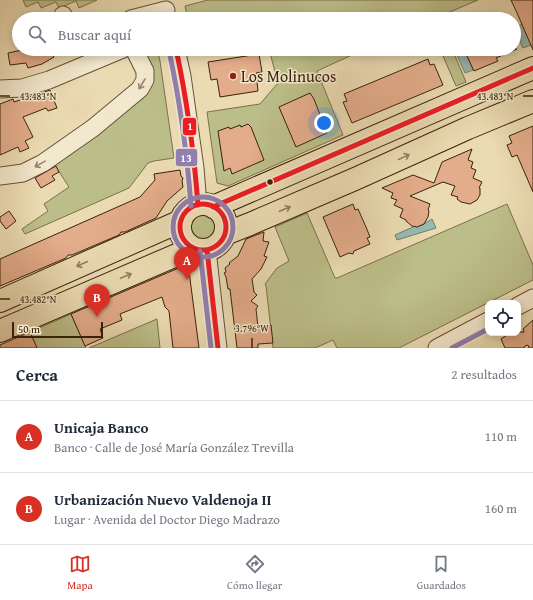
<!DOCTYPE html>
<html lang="es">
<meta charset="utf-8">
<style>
:root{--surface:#fff;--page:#f2f2f3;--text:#1f2937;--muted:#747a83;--line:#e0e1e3;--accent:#d93025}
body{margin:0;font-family:"Gentium Book Plus",serif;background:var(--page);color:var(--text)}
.controls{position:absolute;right:12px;bottom:12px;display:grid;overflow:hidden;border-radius:8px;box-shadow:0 2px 10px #0003}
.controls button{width:36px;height:36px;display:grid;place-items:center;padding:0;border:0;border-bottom:1px solid var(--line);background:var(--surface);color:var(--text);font:20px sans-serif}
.scale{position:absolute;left:12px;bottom:10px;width:91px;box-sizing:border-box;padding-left:4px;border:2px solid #3c210c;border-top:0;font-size:11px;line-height:14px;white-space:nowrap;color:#3c210c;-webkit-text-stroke:3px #f2e8cd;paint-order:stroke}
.you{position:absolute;left:324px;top:123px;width:14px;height:14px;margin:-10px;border:3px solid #fff;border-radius:50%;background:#1a73e8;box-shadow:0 0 0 6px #1a73e833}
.badge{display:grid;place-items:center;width:26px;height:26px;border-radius:50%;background:var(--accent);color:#fff;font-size:13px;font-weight:700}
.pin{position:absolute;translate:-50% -33px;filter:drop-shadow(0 1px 2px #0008)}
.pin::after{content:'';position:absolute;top:21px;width:14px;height:12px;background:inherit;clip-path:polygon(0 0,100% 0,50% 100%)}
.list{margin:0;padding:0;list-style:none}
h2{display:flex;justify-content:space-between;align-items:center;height:52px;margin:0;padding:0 16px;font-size:17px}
h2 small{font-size:13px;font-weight:400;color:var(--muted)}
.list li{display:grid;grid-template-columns:26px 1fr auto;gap:12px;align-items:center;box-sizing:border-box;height:72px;padding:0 16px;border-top:1px solid var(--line)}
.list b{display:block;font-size:15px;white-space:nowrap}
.list p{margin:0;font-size:13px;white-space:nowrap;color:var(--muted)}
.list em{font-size:13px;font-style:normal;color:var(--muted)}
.icon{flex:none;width:22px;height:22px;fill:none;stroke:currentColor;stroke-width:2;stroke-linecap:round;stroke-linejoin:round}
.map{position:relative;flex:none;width:533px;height:348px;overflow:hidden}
.search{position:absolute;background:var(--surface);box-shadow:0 2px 10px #0003;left:12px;right:12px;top:12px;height:44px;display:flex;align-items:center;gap:10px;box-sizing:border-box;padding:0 14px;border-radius:22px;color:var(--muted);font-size:15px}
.sheet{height:196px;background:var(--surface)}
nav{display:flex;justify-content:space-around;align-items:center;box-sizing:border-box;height:56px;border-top:1px solid var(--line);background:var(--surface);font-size:11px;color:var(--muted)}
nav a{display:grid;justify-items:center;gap:2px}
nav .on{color:var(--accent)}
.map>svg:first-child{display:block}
.green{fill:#bcbe89;stroke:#7c704a}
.water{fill:#98bbb0;stroke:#737d6e}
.building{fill:#e3ac8a;stroke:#3c210c}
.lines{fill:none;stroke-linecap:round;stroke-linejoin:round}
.minor-casing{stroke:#685036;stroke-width:19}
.major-casing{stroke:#3c210c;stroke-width:24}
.minor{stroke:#f2e8cd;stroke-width:17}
.major{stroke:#ebdbb2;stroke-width:22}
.bus-1-casing{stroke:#f2e8cd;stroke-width:8}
.bus-2-casing{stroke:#f2e8cd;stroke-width:8}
.bus-1{stroke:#ed1c24;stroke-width:5}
.bus-2{stroke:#917faf;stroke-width:5}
.oneway{stroke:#97846c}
.oneway2{stroke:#947e5f}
.ticks{fill:none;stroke:#3c210c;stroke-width:1.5}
.poi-dot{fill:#8f2418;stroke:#f2e8cd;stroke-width:1.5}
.bus-dot{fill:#3c210c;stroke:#f2e8cd;stroke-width:1.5}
.labels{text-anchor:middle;stroke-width:3;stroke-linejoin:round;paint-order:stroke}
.poi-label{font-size:16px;fill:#3c210c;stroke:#f2e8cd;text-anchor:start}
.ticks-label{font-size:10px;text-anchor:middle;fill:#3c210c;stroke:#f2e8cd;stroke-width:3;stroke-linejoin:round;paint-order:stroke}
.line-badge{stroke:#f2e8cd;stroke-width:1.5}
.badge-label{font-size:11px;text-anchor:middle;font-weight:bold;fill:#fff}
</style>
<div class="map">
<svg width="533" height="348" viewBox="0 0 533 348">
<rect width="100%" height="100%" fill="#ebdbb2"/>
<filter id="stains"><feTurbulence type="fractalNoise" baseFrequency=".005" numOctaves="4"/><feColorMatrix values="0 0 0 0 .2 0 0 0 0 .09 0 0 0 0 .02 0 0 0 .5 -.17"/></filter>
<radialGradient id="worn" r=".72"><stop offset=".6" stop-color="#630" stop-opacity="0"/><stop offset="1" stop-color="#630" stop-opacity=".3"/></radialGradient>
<path class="green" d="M23,0H97L79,8L76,1L59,8L56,2L41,8L38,2L26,7Z
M208,0H478L438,17L439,19H188L185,6Z
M148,49H157L160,61L174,158L154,161L148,163L129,188L25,234L22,229L48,211L44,204L69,187L52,161L140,95L139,52Z
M269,49H365L317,71L343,135L228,186L217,183L207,112L260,104L278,83Z
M440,49H452L466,82L456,86Z
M507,204L533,265V280L399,348H337L333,340L315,348H273L266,286L265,284L277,268L289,261L275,227L307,213L335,278H337Z
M188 227a15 15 0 1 1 30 0a15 15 0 1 1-30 0Z
M71,314L86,348H37L30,332Z
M157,319L160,348H89Z"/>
<path class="water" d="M524,23L525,31L531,45L523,48L514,28Z
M465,49H467L469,55L467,56L473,70L465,73L456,53Z
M432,219L436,228L397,240L395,235L415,226L422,225Z"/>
<path class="building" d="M511,0H533V50L517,13Z
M27,49H48L54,57L42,64L28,68L26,63L10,65L8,53Z
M468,49H517L496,58L498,61L474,71L467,56L470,54Z
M259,54L262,72L256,73L258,91L220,97L217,79L211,80L208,62Z
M428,59L430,65L434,64L443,85L352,123L343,102L347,101L344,94Z
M50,90L57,108L48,111L46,108L23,117L33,137L25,141L29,148L20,152L18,147L0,155V104L13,99L14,102Z
M310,93L314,99L327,133L296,147L279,107Z
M248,124L251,127L264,160L232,174L230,168L224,171L218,131L229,127L230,129L240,125L241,127Z
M533,126V192L517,155L512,157L507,145L512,143L509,136Z
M472,149L468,160L473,162L471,168L476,170L473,178L482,182L479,188H480V195L477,200L470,204L461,202L457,199L458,197L451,195L455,186L443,182L410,196L430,204L428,210L429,211L428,217L424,224L417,227L412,226L406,221V220L400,217L403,209L394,205L397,200L391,198L393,193L382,188L413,175L434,183L442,162Z
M56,166L59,172L52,176L55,180L41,188L35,178Z
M180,170L181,176L183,178L182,181L183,187L167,201L156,218L125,232H121L119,235L72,255H68L66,258L0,286V259L140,197L155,180L154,174Z
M353,204L355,210L358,209L366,227L370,237L367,238L370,244L354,251L353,254L349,253L340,257L323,217Z
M9,211L16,221L6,229L0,221V217Z
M264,232L263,241L269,242L264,256L267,257L261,269L252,279L254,292L257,295L251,301L258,306L256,309L258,327L271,325L273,343L258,344V348H237L230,289H228L226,277L224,273L226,272L225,268L230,264L229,263L238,256L246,239Z
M181,267L186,268L189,271L199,348H173L169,311L165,307L162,297L120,314L122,320L100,329L103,338L85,346L71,314Z
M533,320V348H529L528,345L525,346L524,348H505L501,339L507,335H515L518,332H524L523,329Z
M30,332L37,348H0V345Z"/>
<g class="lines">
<g class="minor-casing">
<path id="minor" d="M63,15L65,19
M131,19L166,10
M176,49L182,76L195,168L198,205
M0,89L22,88L49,80L123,49
M0,176L23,173L43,163L93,128L140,89L145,80V71L134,49
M207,250L218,348
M518,306L533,298
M437,348L488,321"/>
</g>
<g class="major-casing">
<path id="major" d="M180 227a23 23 0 1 1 46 0a23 23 0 1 1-46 0Z
M213,207L533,68
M225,234L250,224L355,179L468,128L533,101
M0,301L181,221
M0,331L193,248"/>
</g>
<use href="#minor" class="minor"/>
<use href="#major" class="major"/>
<g class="bus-1-casing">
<path id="bus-1" d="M176,49C187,100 194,153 198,205
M180 227a23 23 0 1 1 46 0a23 23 0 1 1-46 0Z
M213,207L533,68
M207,250L218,348"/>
</g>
<g class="bus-2-casing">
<path id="bus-2" d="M169,51C180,101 187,154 191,206
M173 227a30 30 0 1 1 60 0a30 30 0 1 1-60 0Z
M200,251L211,348
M452,348L488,329"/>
</g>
<use href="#bus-1" class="bus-1"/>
<use href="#bus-2" class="bus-2"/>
</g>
<defs><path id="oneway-shaft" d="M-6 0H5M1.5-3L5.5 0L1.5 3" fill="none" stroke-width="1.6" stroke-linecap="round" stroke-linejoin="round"/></defs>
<g class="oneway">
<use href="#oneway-shaft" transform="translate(142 84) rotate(121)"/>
<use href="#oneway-shaft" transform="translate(40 164) rotate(151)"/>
</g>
<g class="oneway2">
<use href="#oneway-shaft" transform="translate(404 157) rotate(-25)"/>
<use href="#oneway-shaft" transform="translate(285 209) rotate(-23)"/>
<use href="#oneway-shaft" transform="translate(82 264) rotate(156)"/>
<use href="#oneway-shaft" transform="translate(126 276) rotate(-23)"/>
</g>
<path class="ticks" d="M0,96H10M523,96H533M0,299H10M252,338V348"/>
<circle class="poi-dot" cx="233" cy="76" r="4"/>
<circle class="bus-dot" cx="270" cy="182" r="3.5"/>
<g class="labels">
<g class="poi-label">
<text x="241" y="82">Los Molinucos</text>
</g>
</g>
<g class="ticks-label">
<text x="38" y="100">43.483°N</text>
<text x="495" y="100">43.483°N</text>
<text x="38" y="303">43.482°N</text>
<text x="252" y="332">3.796°W</text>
</g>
<g class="line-badge">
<rect x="182" y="117" width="15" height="19" rx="4" fill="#ed1c24"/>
<rect x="175" y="148" width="23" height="19" rx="4" fill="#917faf"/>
</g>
<g class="badge-label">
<text x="190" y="130">1</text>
<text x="186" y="162">13</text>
</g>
<rect width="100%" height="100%" filter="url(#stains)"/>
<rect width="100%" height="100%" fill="url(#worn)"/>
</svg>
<div class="controls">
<button><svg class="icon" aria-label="locate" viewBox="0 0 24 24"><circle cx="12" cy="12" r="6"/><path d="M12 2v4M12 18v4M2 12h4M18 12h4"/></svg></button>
</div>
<div class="scale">50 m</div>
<div class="you"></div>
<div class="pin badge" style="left:187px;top:280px">A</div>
<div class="pin badge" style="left:97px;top:317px">B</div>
<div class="search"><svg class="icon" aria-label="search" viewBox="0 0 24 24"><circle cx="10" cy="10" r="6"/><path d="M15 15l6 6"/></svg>Buscar aquí</div>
</div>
<section class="sheet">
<h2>Cerca<small>2 resultados</small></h2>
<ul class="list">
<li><span class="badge">A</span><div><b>Unicaja Banco</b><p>Banco · Calle de José María González Trevilla</p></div><em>110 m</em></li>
<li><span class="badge">B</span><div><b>Urbanización Nuevo Valdenoja II</b><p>Lugar · Avenida del Doctor Diego Madrazo</p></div><em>160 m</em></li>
</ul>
</section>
<nav>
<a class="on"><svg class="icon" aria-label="map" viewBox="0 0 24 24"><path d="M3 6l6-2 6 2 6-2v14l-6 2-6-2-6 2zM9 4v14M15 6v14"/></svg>Mapa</a>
<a><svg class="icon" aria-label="directions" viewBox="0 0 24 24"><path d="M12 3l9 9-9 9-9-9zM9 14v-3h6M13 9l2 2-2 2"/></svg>Cómo llegar</a>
<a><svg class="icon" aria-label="saved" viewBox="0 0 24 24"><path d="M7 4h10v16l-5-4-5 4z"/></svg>Guardados</a>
</nav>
